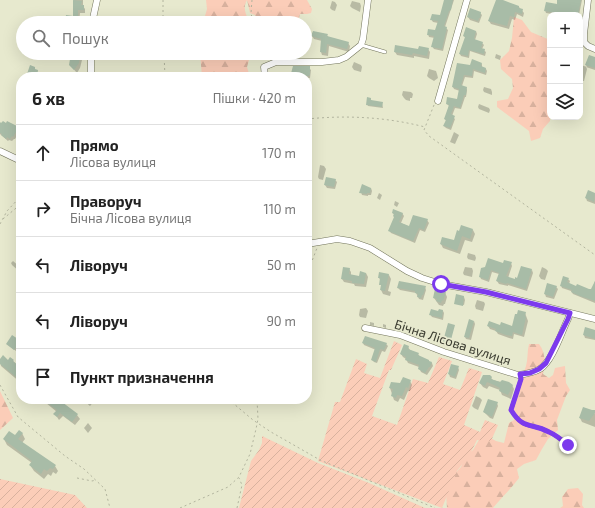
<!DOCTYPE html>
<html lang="uk">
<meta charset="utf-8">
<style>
:root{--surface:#fff;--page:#f2f2f2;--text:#222;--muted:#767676;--line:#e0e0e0}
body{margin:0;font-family:"Exo 2",sans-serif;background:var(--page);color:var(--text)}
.controls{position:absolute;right:12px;top:12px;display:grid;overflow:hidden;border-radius:8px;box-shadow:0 4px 16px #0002}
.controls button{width:36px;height:36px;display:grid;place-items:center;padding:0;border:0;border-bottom:1px solid var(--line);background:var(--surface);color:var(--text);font:20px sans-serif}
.stop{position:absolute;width:12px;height:12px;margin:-9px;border:3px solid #7c3aed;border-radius:50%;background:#fff}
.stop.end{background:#7c3aed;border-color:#fff;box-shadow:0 1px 4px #0008}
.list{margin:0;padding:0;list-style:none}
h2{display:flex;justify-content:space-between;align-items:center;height:52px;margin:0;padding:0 16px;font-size:17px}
h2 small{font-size:13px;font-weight:400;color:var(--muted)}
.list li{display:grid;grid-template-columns:26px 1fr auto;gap:12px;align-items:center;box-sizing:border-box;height:56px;padding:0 16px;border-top:1px solid var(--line)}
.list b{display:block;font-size:15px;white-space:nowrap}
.list p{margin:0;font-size:13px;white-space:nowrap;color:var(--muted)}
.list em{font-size:13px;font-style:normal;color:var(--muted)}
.icon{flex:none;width:22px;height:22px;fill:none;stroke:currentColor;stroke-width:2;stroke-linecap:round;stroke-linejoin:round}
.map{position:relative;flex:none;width:595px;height:508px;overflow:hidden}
.search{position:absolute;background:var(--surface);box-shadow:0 4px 16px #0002;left:16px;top:16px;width:296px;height:44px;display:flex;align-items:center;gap:10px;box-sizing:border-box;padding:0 14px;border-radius:22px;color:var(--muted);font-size:15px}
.panel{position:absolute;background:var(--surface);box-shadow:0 4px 16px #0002;left:16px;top:72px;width:296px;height:332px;border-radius:16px}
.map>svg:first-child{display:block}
.forest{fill:url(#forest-firs)}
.garden{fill:url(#garden-furrows)}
.shadow{fill:#0003}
.building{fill:#a8bca7}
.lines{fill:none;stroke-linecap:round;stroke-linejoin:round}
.service-casing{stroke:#73755c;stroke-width:4}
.minor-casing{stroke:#73755c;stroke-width:7}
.path{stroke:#b2b49e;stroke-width:1;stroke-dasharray:2 3;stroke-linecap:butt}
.service{stroke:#fff;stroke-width:3}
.minor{stroke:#fff;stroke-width:6}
.route{stroke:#7c3aed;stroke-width:5}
.labels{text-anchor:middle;stroke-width:3.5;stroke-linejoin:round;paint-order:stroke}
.street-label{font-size:13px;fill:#3a3b30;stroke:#e7e9ce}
</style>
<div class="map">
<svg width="595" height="508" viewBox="0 0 595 508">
<defs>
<pattern id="forest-firs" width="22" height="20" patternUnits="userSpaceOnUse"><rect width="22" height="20" fill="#fbcdb8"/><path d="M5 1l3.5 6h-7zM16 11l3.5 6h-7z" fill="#d8b19e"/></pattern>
<pattern id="garden-furrows" width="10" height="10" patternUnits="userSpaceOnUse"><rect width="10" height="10" fill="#fbcdb8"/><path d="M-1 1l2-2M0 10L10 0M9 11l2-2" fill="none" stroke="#d8b19e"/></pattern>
</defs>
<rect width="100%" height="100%" fill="#e7e9ce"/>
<path class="forest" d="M206,0H307L312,9L311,13L307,14H300L299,18L295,20L288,18L284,20L287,23H259L255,15L250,13L247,0C243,7 245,12 248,19L246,23H203L207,9Z
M514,17L522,20L531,32L550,40V121L543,129L540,138L531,141L529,131L497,107V101L508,99L513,88L512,79L501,69L500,60L509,51L512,38Z
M200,53H251L247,67L250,77H202Z
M529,344H539C546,353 545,363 543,374L549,378L553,375L555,368L565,366L566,383L570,390L566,396L557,420L558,430L548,439L542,449L536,460L524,464L517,469L519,478C511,489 501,498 493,508H447L446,493L452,477L461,467L465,456L473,450L480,438L487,436L496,441L504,443L509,423L514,420C512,399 520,385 526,366C528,359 527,352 529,344Z
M0,391L13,418L0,430Z
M578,488L583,494L582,505L584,508H560L563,506L562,497L568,489Z"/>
<path class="garden" d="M394,341L402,345L391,370H389L372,416L397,425L413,379L428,383L439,357L452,361L443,384L460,390L469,368L482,372L464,425L480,432L485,420L498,425L491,441L477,440L470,454L457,471L442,508L318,461L335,402H340L356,359L367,364L364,373L380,378Z
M262,436L318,463L369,483L425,508H239L251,461L259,450L262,443Z
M0,479L75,495L87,508H0Z"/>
<path class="shadow" d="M74,0H83V6L85,9V13H80L79,23H67L66,21L74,17Z
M445,0H454L445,27L448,30L443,51L434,49L432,46L435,38L429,37L428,34L436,31L438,23L433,22L431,19L441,16Z
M497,0H500L519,7L524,13L523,17L517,14L515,20L512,19L509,29L491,24L489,21Z
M558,0H582L579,15H560L546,13L545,10L558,5Z
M332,1L335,2L337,5L335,11L332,10L330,8Z
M352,1L360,3L361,6L360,12L352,8L350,6Z
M480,13L482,15L479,23L470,20L468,17Z
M476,31L477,34L475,40L482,43L484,45L482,49L486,52L485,56L470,51L469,58L461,56L460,54L466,39L464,36Z
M313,32L327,35L329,38L348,43L350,46L349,52L329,46L328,56L322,55L321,52L322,41L314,39L312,36Z
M428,49L430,52L429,59L414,56V58L397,55L395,52Z
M72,53H79L82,60L80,68L77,73L70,65Z
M496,54L501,56L500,60L495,58Z
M595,58V70L586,67L587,69L584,81H582L581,83H580L581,65L587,67L586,65Z
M354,62L361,65L362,67L361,72L354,70L352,67Z
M482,64V68L486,69L487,71L486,75L474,71L473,78L465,77L462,86L466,88L467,90L466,97H465L461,109L455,108L452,116L455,119L451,130L446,128L444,126L446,121L445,119L449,106L447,104L458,100L460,91L454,89L453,87L470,66Z
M309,68L311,70L310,78L292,77Z
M429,69L436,71L437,74L438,78L434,81L429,78L427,76Z
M484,87L491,89L492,92V95L484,92L483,90Z
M403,91L411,92L413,94L412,98H410V101L406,100L404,98L402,95Z
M370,99L372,101L382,103L383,108L368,106L367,104Z
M479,104L489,108L490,110L489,113L479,109L478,107Z
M0,123L18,128L19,125L21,126V132L20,131L15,139H14L12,141L9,140L8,141L0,134Z
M454,132L459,135L455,144L450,142Z
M320,165L324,166L326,169L323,180L319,179L318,177Z
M335,180L337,182L335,189L327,188L325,185Z
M371,188L372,191L371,195H368V196L362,195L361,192Z
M589,191L595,194V204L587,201L586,198Z
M379,193L382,195L380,200L377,198Z
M395,201L399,203L397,207L394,205Z
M393,213H402L404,216L401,223L410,227L427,220L429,223L425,232L420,230L415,243L391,233L389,230L395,217Z
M473,230L475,234L472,242L465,240L460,254L443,248L441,244L454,242L458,232Z
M468,253L475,255L476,258L475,261L468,259L467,257Z
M13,261L20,267V272L12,265L11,263Z
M511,263L512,266L508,278L515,280L532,270L533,273L527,291L508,285V286L499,284L497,281L499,274L492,272L489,282L481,279L480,276L482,269Z
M465,267L472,268L473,271L472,277L464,275L463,273Z
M542,267L546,269L548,271L545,280L541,279L539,276Z
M349,269L351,272V275L360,277L366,273L368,277L366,287L355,286L354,284L344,282L342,279Z
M389,275L391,279L388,291L391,292L390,296L383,294L381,290V281L379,278Z
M568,279L570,281L569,284L576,287L592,290L595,281V303L573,294L571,291L562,288L561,285Z
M548,284L556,287L558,289L554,299L546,297L545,294Z
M425,287L426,290L423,300L419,299L416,293L400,290L398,288Z
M444,290L447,297L445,304H444L443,306L439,305L434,298L437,291Z
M457,296L464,297L465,300L464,305L455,303V304Z
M477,300L484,302L485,304L483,311L476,309L475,306Z
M366,308L368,311L366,318L360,317L359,315L360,309Z
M443,311L444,313L443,320L432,317L430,314Z
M525,313L528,321L524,337L514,334L513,339L509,338L498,334L496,331L490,329L488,326L513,327Z
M474,321L475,324L471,340L466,339L465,337Z
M370,322L374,323V326L370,325Z
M383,324L386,325V328L383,327Z
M595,332V340L585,338L584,335Z
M20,341L21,344L16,351L7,344Z
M363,343L386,344L388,346L385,352L382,351L377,363L374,362L372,360L376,350L364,345Z
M408,347L410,350L418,354L420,357L432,363L433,366L427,375L421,372L419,367L408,363L406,359L403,357L401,354Z
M0,361H13L21,369V383L1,366Z
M458,367L459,370L456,379L450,377L449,374Z
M491,378L493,380L512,385L514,389L511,399L502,395L500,390L497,389L489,386L487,389L483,387L480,383Z
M410,381L412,385L410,391H408L404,400L400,398L398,402L394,400L390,388Z
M476,396L480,398L482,400L478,410L474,408L472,406Z
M44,399H57L77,415L80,419L75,425L63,416L59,420L55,414L57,412L46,403Z
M82,399H96L90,406Z
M497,403L498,406L493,419L490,418L484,412Z
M593,411L595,414V427L582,422L580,418Z
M88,423L92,428L88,433L84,428Z
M22,433L25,439L22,443L55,466L58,471L56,474L53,472L51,476L48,474L44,479L34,471L30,465L32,463L7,445L4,439L15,437Z"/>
<path class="building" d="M73,0L82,1L81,5H84V10H78V23H69V22H65L66,15L73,16Z
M444,0H453L451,10L449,11L444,26L447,27L442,49L431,47L434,36L427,35L428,29L435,30L438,21L430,20L432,14L440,15Z
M496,0H503L519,6V8L523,9L522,14L515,12L514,17L510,16L507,26L488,21Z
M557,0H581L578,15H568L544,11L546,2L557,4Z
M470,8L481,12L480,18H479L478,21L467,17Z
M466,27L476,31L474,39L483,42L481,48L485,49L484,54L469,50L468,56L459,54L465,37L463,36Z
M313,31L328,34L327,36L349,42L347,49L327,44L326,53L320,52L321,39L311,36Z
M395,45L418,49L419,46L429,48L427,56L413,53L412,55L394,52Z
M71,53H79L80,55L79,63L74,70L69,65Z
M589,55L595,57V68L585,65Z
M472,59L482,63L481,66L486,68L485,73L473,69L472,76L464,75L461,85L467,87L466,95H464L460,108L454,106L451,114L455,116L450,128L443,126L446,120L444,119L449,105L446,104L447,97L457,99L459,89L452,87L457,63L470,65Z
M30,65L35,67V69L38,70L37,77H26Z
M293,66H310V74L309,76H296V77H290Z
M367,97L371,98V100L383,102L382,107L366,105Z
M3,121L6,123L7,121L19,127L13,137L12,136L10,139L7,137L6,139L1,135L2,134L0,133V122L1,123Z
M326,177L336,179L334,187L324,185Z
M362,184L371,188L370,193H367V194L359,193Z
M588,190L595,193L594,202L585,198Z
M393,209L403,213L399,222L409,226L413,215L428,219L424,230L419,228L413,241L388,231L394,217L393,216L394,214L392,213Z
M461,225L473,229L470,239L462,236L457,251L440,244L442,237L454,240L457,230L459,231Z
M488,258L503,263L504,260L512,262L506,276L515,279V277L517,278L521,266L532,269L526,289L507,283L506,284L496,281L499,273L491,270L488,280L479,277L481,268L485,267Z
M343,267L350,268L349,274L359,276L360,271L366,273L364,284L352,283V281L341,279Z
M379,272L389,274L385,291L380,290L381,285H379L380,278H378Z
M563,276L569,278L567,282L576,286L577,284L589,289H591L595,281V301L580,296L571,292L572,290L560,286Z
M399,281L426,286L423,295H422L421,298L417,297L418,294L415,293V291L397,288Z
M547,283L557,286L553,297L544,294Z
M437,288L444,289V291L446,292L443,301L442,300L441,303L436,301L437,299L433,298L435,289L437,290Z
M456,294L464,296L463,306L454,304Z
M431,309L438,311L439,309L443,310L442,318L429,315Z
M518,310L526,312L525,316L526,317L522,335L513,332L512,336L506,335L495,331L496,329L487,326L489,321L500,325L501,322L512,326L515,314H517Z
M469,319L474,321L469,338L464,337Z
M448,323L455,325L449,347L442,345Z
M585,327L595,330V339L583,335Z
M12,335L21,341L14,350L6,344Z
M365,336L387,343L384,350L380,349L376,362L371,360L375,348L362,343Z
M404,344L409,346L408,349L419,353L418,355L429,360V361L432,362L430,367H429L425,373L418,369L419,365L405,360L406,357L400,354Z
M3,355L8,360L10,357L14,360L13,361L21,368V381L0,364V359Z
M451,364L459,366L455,377L448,374Z
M483,375H490L492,377L491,379L500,382L502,380L509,382L513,385L508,395L499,391L500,388L494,385L487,382L485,386L479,383Z
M403,377L411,380L408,388L406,387L402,396L397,395L396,398L391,396L393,389L389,388L391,382L400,383Z
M42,399H58L78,414L72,422L60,413L57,417L53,414L57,410Z
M488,399L498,402L492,417L483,412Z
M583,407L592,410H595V413L589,421L579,418Z
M19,430L23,433L18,439L56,465L53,469L50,468L47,471L44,469L41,474L29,465L32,461L3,439L9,431L15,435Z"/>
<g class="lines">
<g class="service-casing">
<path id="service" d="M361,45L385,52
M520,375L521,379L511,410C524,431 531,422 549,432C556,435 562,440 568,445"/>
</g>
<g class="minor-casing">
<path id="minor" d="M588,0L584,34V42L588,46L595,49
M92,23L97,0
M91,77V53
M265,77L264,67L276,62H322L339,60L346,57L361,45L363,39L368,0
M438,101L467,0
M0,151L21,161
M307,244L337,239L350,241L370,248L407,271L422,278L441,284L486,292L595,319
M365,328L400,335L444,352L518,375C526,374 533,373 540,369C553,360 561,333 568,319L570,313"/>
</g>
<path class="path" d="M163,0V23
M252,0L251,13L253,23
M164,53L165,77
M258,53L260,62
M434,105L424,130L429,136L595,255
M307,119C347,115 386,117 425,127
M3,219L21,204
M0,224L7,211L21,196
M307,274L317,248
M0,385L18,417L65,456L84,469L105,489L110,508
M228,399L253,420L271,432L320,460L435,508
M77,478L92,481L96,480
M180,508L228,487L239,477L250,454L256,429L258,419L257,399
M237,508L242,485L239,478"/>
<use href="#service" class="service"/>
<use href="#minor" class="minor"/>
</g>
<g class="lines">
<path class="route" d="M441,284L486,292L570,313L568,319L546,363L539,369L530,373L520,374L521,379L511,410C524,431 531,422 549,432C556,435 562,440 568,445"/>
</g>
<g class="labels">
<g class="street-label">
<text transform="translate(453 342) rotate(18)" y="5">Бічна Лісова вулиця</text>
</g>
</g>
</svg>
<div class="controls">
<button>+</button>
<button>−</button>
<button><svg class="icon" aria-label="layers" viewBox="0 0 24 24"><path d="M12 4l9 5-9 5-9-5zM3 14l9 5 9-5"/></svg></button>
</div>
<div class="stop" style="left:441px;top:284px"></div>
<div class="stop end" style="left:568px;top:445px"></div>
<div class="search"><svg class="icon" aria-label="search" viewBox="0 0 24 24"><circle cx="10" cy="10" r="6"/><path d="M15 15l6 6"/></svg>Пошук</div>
<section class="panel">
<h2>6 хв<small>Пішки · 420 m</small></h2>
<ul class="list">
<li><svg class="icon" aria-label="ahead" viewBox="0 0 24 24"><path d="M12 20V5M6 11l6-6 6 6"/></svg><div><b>Прямо</b><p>Лісова вулиця</p></div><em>170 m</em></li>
<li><svg class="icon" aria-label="right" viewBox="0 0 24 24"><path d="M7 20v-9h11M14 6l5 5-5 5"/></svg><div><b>Праворуч</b><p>Бічна Лісова вулиця</p></div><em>110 m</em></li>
<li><svg class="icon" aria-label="left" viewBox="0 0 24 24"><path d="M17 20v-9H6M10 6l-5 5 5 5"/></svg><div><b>Ліворуч</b></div><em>50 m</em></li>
<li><svg class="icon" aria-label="left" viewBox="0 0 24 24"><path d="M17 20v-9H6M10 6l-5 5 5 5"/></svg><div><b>Ліворуч</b></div><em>90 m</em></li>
<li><svg class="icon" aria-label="arrive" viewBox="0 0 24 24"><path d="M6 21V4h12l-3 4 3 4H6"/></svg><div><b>Пункт призначення</b></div></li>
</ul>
</section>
</div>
